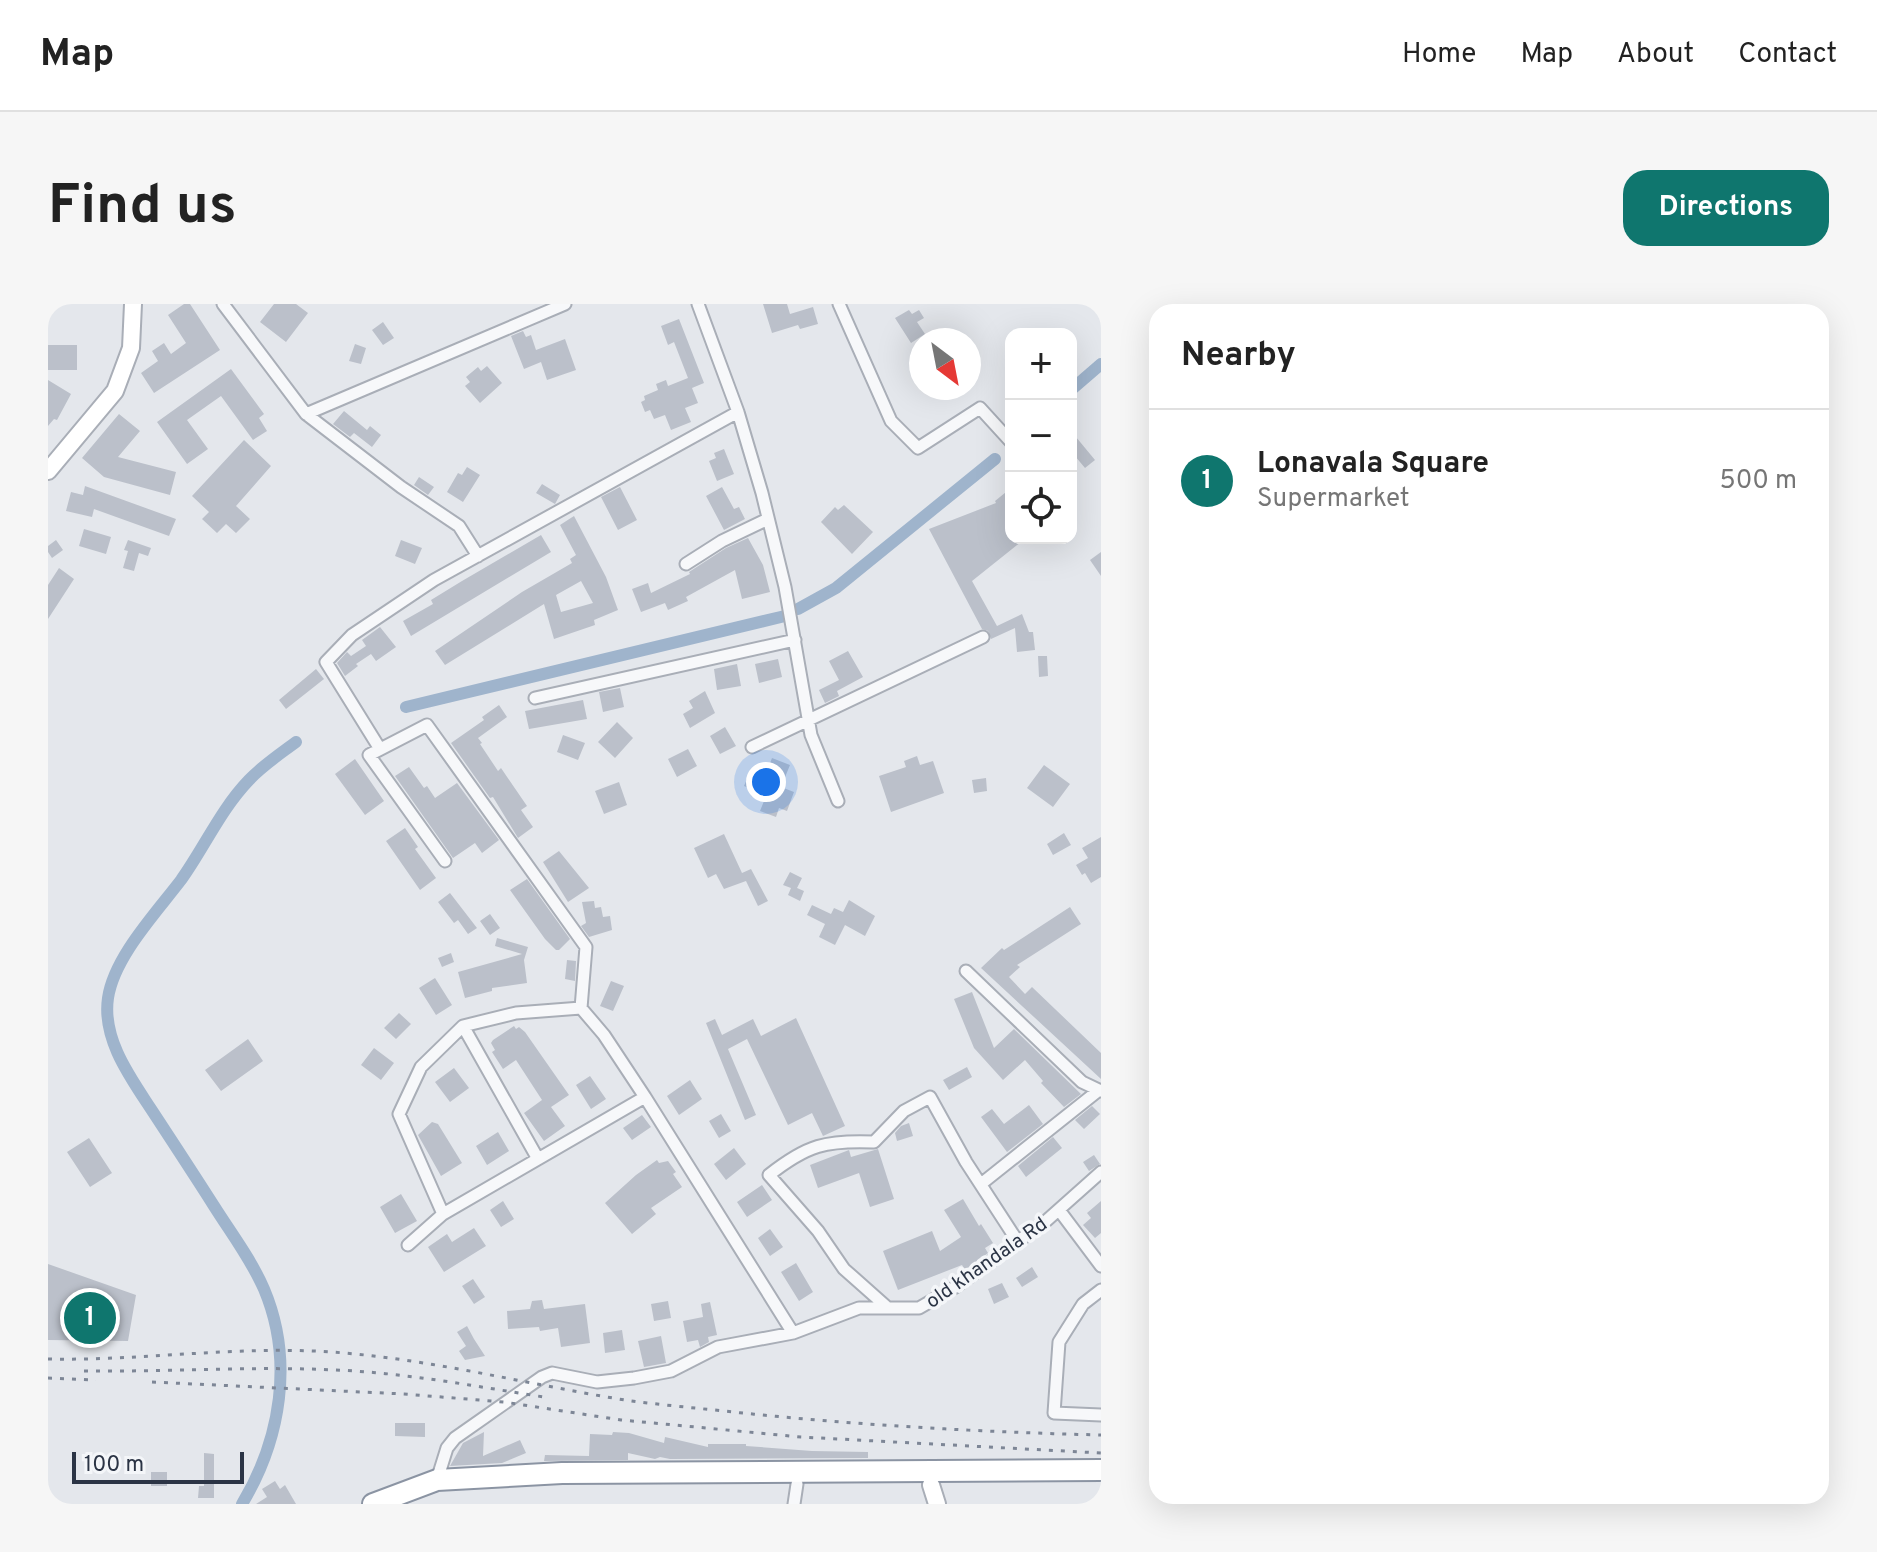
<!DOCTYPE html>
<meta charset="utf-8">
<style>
:root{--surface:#fff;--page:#f6f6f6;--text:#222;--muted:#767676;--line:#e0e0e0;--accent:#0f766e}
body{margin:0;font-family:Overpass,sans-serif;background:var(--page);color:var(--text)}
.controls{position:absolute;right:24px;top:24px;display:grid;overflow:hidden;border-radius:16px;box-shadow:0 8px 32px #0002}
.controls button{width:72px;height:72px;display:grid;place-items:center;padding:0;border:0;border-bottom:2px solid var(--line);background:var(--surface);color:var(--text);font:40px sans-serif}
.compass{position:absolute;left:861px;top:24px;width:72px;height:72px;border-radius:50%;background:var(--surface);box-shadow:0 8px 32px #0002;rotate:148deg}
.scale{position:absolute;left:24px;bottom:20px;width:172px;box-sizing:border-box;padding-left:8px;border:4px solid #2b3445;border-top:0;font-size:22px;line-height:28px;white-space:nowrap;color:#2b3445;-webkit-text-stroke:6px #f4f6f9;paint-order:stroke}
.you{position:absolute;left:718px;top:478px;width:28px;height:28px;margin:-20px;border:6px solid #fff;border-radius:50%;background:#1a73e8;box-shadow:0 0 0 12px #1a73e833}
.badge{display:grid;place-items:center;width:52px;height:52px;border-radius:50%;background:var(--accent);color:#fff;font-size:26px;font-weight:700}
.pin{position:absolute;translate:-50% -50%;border:4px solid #fff;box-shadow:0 2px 8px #0006}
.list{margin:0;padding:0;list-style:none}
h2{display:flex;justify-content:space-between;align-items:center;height:104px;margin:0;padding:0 32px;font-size:34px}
h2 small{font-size:26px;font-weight:400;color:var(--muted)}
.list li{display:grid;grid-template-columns:52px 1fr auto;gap:24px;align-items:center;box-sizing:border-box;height:144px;padding:0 32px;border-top:2px solid var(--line)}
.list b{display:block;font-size:30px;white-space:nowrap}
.list p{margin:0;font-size:26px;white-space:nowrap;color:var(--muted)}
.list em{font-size:26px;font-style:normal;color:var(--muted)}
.icon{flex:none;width:44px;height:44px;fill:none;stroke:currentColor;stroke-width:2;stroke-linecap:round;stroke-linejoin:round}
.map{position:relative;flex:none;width:1053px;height:1200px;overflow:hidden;border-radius:24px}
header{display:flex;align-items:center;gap:48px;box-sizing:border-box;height:112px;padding:0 40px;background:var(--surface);border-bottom:2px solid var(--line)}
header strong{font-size:38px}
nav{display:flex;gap:44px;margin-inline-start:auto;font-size:28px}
.intro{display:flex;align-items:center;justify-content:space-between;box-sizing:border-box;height:192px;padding:0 48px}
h1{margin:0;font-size:56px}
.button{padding:20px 36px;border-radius:24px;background:var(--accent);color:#fff;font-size:28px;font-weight:700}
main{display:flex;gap:48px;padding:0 48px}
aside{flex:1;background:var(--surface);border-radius:24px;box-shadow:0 8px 32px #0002}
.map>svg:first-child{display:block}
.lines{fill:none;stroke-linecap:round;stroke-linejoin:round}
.canal{stroke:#9fb4cc;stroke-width:12}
.building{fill:#bbc0ca;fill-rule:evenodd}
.street-casing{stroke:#a9aeb7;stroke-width:15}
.secondary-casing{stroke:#a9aeb7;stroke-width:20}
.highway-casing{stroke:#8b94a3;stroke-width:24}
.street{stroke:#f7f8fa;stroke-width:11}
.secondary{stroke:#fff;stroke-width:16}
.highway{stroke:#fff;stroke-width:20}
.rail{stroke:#7d8696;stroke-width:3;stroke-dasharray:4 8;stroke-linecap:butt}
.labels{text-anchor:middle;stroke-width:7;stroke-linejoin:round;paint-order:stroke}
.street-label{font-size:20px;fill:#2b3445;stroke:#f4f6f9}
</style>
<header>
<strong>Map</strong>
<nav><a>Home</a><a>Map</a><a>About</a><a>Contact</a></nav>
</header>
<div class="intro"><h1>Find us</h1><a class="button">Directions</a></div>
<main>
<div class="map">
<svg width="1053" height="1200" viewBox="0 0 1053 1200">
<rect width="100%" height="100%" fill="#e4e7ec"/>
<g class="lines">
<path class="canal" d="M1023,86L1053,60
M750,305L788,284L947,155
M358,403L737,312
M194,1200C233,1135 246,1056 216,985C203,955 183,929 166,902C145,869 124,837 103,805C82,773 54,735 60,694C66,653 108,609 133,576C156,544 173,505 201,476C215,461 232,450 248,438"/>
</g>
<path class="building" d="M136,0H142L172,46L106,89L93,69L110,57L104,47L116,39L123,50L138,39L120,11Z
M226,0H248L260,9L238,38L212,18Z
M715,0H739L742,10L765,3L770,20L752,25L750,21L724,29Z
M861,6L864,10L871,6L876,14L869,18L877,30L863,39L847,14Z
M631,15L656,79L644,84L650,99L637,104L643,118L623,126L617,111L606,115L602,106L597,108L593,98L597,96L596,92L610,86L608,80L618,76L620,82L640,74L626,38L620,41L613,22Z
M335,18L346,34L335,41L324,26Z
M475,27L478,33L483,31L488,46L517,35L528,66L499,76L493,58L476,65L463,32Z
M307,40L318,44L313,60L301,57Z
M0,41H29V66H0Z
M439,62L454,79L432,99L417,82L422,78L418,73L430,63L433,67Z
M183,65L216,110L211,114L219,127L205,136L173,92L139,116L160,145L139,160L109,118Z
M0,76L23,90L9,116L6,115L0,122Z
M296,107L319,126L322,122L333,131L324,143L306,129L302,133L285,120Z
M71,110L92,127L70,153L128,168L122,191L56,173L34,154Z
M1023,127L1047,156L1037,164L1027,152L1023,156Z
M196,136L223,162L188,202L202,215L188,229L178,220L169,229L154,215L161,208L144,192Z
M676,145L686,170L669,177L661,157L668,154L666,149Z
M419,163L432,171L415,198L399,188L410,169L414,171Z
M371,173L386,183L380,191L366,181Z
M494,180L512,191L507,200L488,189Z
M37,182L128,215L121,232L46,205L44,213L18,207L23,188L35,191Z
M572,183L589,216L570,226L553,193Z
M674,183L686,205L691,203L697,215L676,226L658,192Z
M963,184V234H978L924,277L949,322L974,310L981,328H985L987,346L969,348L967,324L943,335L940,327L934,325L881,225L948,199L947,197Z
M796,201L825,228L804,250L773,218L787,203L790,206Z
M526,212L558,273L570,306L546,316L547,321L506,335L496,300L397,361L387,347L474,288L524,259L522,255L528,251L512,221ZM533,277L545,299L513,308L508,291Z
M36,225L63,233L58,250L31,242Z
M493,231L503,248L363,332L355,317L385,300L383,296L414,277Z
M700,234L715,261L722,288L694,295L687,266L638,293L640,297L620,306L617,299L593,308L584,285L600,279L603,289L642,270L641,268L678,244Z
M8,236L15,246L4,254L0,248V242Z
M80,236L103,244L100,252L91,249L86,267L75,264L80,247L76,246Z
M353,236L374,244L367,260L347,252Z
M1053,248V272L1042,256Z
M11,264L26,275L0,315V281Z
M332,323L348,343L328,357L323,350L308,360L310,362L297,372L289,359L299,348L303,352L318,342L314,336Z
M800,347L815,373L789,387L791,392L777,399L771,386L791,376L781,357Z
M990,352H999L1000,372L991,373Z
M730,355L734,373L711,379L707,360Z
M689,360L693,382L669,386L666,365Z
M268,365L276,375L238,405L231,396Z
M572,384L576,403L555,408L551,388Z
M657,387L667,409L642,424L635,410L645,404L641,397Z
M535,396L539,415L481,425L477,407Z
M451,401L459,413L430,434L434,439L432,440L450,467L453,464L479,502L473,506L485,523L470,534L445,493L442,494L403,439L436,416L434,413Z
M569,418L585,434L567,454L550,438Z
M677,423L688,442L672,450L662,432Z
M515,431L537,439L530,456L509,448Z
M640,445L649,462L629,473L620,455Z
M869,452L872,461L885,457L896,489L843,508L831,472L858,463L856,457Z
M724,454L742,461L733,483L746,488L739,507L731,504L728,513L712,507L716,497L703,492L705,486L696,482L701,470L716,475Z
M307,455L336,497L317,511L287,470Z
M996,461L1022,480L1005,503L979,484Z
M361,463L376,484L379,482L387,494L409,479L451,536L434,549L427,539L405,554L347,472Z
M938,474L939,487L926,489L924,476Z
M571,478L579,501L556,510L547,487Z
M357,524L370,543L367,545L388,574L372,586L338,537Z
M1016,529L1023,541L1005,551L999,540Z
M676,530L694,569L703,565L720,597L710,602L698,577L676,585L668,570L660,574L646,544Z
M1053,533V573L1043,579L1037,569L1034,571L1028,561L1040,554L1034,544Z
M511,547L541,584L520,598L495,558Z
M742,568L754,574L749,584L756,587L752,597L740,591L743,584L735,581Z
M479,575L522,635L511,646H508L497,635L462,586Z
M402,589L429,624L420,630L410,616L406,619L390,598Z
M801,596L827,612L817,632L797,621L787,641L771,633L777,620L759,611L764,601L783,610L786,604L795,608Z
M546,597L547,604L553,603L555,613L562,612L564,626L541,633L533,622L538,619L534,598Z
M1022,603L1033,620L969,661L972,663L961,673L977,690L984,683L1053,749V775L933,664L954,644L956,646Z
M442,610L452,624L442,631L432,617Z
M449,634L480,643L476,656L479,679L444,684V687L417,694L410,668L474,650L447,642Z
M403,649L406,658L394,663L390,654Z
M519,656L528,657L527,677L517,675Z
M387,674L404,701L388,711L371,684Z
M563,677L576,682L565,707L552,702Z
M924,688L946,744L966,725L1033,790L1016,803L993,779L995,777L977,756L955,776L926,744L906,695Z
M351,709L363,720L348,735L336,724Z
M748,714L797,822L775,832L764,809L740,821L699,735L680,745L708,811L697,816L658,719L667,715L674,731L705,715L713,732Z
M466,722L468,725L471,723L477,728L521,791L503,803L517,822L496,837L476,809L494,796L468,756L455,765L444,748L447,746L443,739L445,736Z
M200,735L215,757L173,787L157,766Z
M326,744L346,759L333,776L313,761Z
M919,763L924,773L901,786L895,776Z
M406,764L421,784L402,798L387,778Z
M542,772L558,795L543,805L528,781Z
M642,776L654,795L631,811L619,792Z
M981,801L995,820L959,848L933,813L944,805L956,820Z
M1044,802L1052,810L1036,825L1027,816Z
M673,810L683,827L671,834L661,817Z
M594,811L603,823L584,836L575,824Z
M384,818L390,820L414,859L393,872L370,831Z
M861,819L865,832L849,837L847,829L853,822Z
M450,828L461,847L439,861L428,842Z
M1005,833L1014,844L978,873L970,862Z
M41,834L64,869L42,883L19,848Z
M686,844L698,860L678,876L666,860Z
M830,845L846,895L822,903L811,869L770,884L762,861L801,846L803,853Z
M1046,851L1052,860L1041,867L1035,858Z
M609,856L611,859L620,857L628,868L625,870L634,883L603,904L608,910L584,930L557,899L588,871Z
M714,881L724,896L699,913L689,898Z
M353,890L369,917L347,929L332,903Z
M915,895L931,922L933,920L945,939L937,944L940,949L917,966L914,961L850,986L835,947L884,927L892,947L913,933L896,906Z
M455,897L466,915L453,923L442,906Z
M1053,897V929L1047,934L1035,921L1043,914L1039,909Z
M426,924L438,942L396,968L380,943L399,930L404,938Z
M722,925L735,943L722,952L710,934Z
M748,959L765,988L751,997L733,968Z
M0,960L88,991L80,1037L0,1036Z
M984,963L990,973L974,983L968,974Z
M425,975L437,993L426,1000L414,982Z
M954,979L961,993L946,1000L940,985Z
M494,996L496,1005L537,1000L542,1039L513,1043L510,1024L492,1027L491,1023L460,1025L459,1007L482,1005L484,997Z
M620,997L623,1014L606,1017L603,1000Z
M662,998L669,1031L660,1033L661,1038L652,1043L650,1036L639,1038L635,1017L655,1013L653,1000Z
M419,1022L426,1035L437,1052L417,1056L411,1047L418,1042L409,1028Z
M574,1026L577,1046L557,1049L555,1029Z
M613,1032L618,1059L596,1063L590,1037Z
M347,1119H377V1133L347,1132Z
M436,1128L435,1152L472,1136L478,1149L454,1159L402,1162L415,1139Z
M565,1128L581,1129L616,1139L617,1133L660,1143V1140H698V1142L764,1147L820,1148V1154L622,1155L612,1153L607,1155L580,1149V1156L496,1157L497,1151L541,1152L542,1130L564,1131Z
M156,1149L166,1150V1194H150L151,1182H156Z
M103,1168H119V1182H103Z
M227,1177L232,1185L237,1181L248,1200H208L219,1193L214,1185Z"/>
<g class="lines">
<g class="street-casing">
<path id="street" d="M175,0L258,110L517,0
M650,0L690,108L714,189L737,283L763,431L790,497
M791,0L843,117L870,144L932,104L963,138
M258,110L353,183L411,222L430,252
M638,260L674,237L720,215
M487,394L747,336
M704,443L935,333
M332,445L278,358L304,331L386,276L690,108
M397,557L321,451L379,421L538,643L533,704
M918,667L1034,778L1053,787
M415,722L490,855
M933,880L1051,786
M1011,906L1053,962
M395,910L351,810L373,763L415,722L468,709L533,704L556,731L597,793L745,1029
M360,941L395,910L597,793
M1053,986L1035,1000L1011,1038L1006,1109L1053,1111
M840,1004L796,965L770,927L721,871C759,841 778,836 826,838L856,807L882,793L918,858L970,938
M389,1176L399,1144L407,1134L494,1073L504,1069L549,1078L586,1074L623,1067L670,1043L745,1029L811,1004H871L909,982L998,917L1053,868
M746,1200L749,1180"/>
</g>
<g class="secondary-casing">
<path id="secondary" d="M0,167L67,87L83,44L85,0
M883,1181L889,1200"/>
</g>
<g class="highway-casing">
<path id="highway" d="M325,1200L389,1176L514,1169L1053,1166"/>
</g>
<use href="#street" class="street"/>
<use href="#secondary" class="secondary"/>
<use href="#highway" class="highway"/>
<path class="rail" d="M0,1055C98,1057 198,1040 296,1049C391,1057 483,1081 577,1096C612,1101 649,1104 685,1108C807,1121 930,1128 1053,1131
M36,1067C120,1068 204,1062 288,1066C360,1069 431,1083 502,1094
M0,1074L48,1076
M104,1078L356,1090L456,1098L573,1116L753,1133L1053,1149"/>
</g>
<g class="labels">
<g class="street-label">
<text transform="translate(938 958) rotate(-35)" y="7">old khandala Rd</text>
</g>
</g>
</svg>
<div class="controls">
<button>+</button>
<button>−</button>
<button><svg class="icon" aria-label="locate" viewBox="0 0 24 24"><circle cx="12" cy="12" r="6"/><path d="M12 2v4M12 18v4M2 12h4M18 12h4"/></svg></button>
</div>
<svg class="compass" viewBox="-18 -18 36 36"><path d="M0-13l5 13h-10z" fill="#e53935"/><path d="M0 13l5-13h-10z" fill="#767676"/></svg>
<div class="scale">100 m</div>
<div class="you"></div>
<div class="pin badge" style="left:42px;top:1014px">1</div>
</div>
<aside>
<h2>Nearby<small></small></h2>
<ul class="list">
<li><span class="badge">1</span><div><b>Lonavala Square</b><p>Supermarket</p></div><em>500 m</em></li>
</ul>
</aside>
</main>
